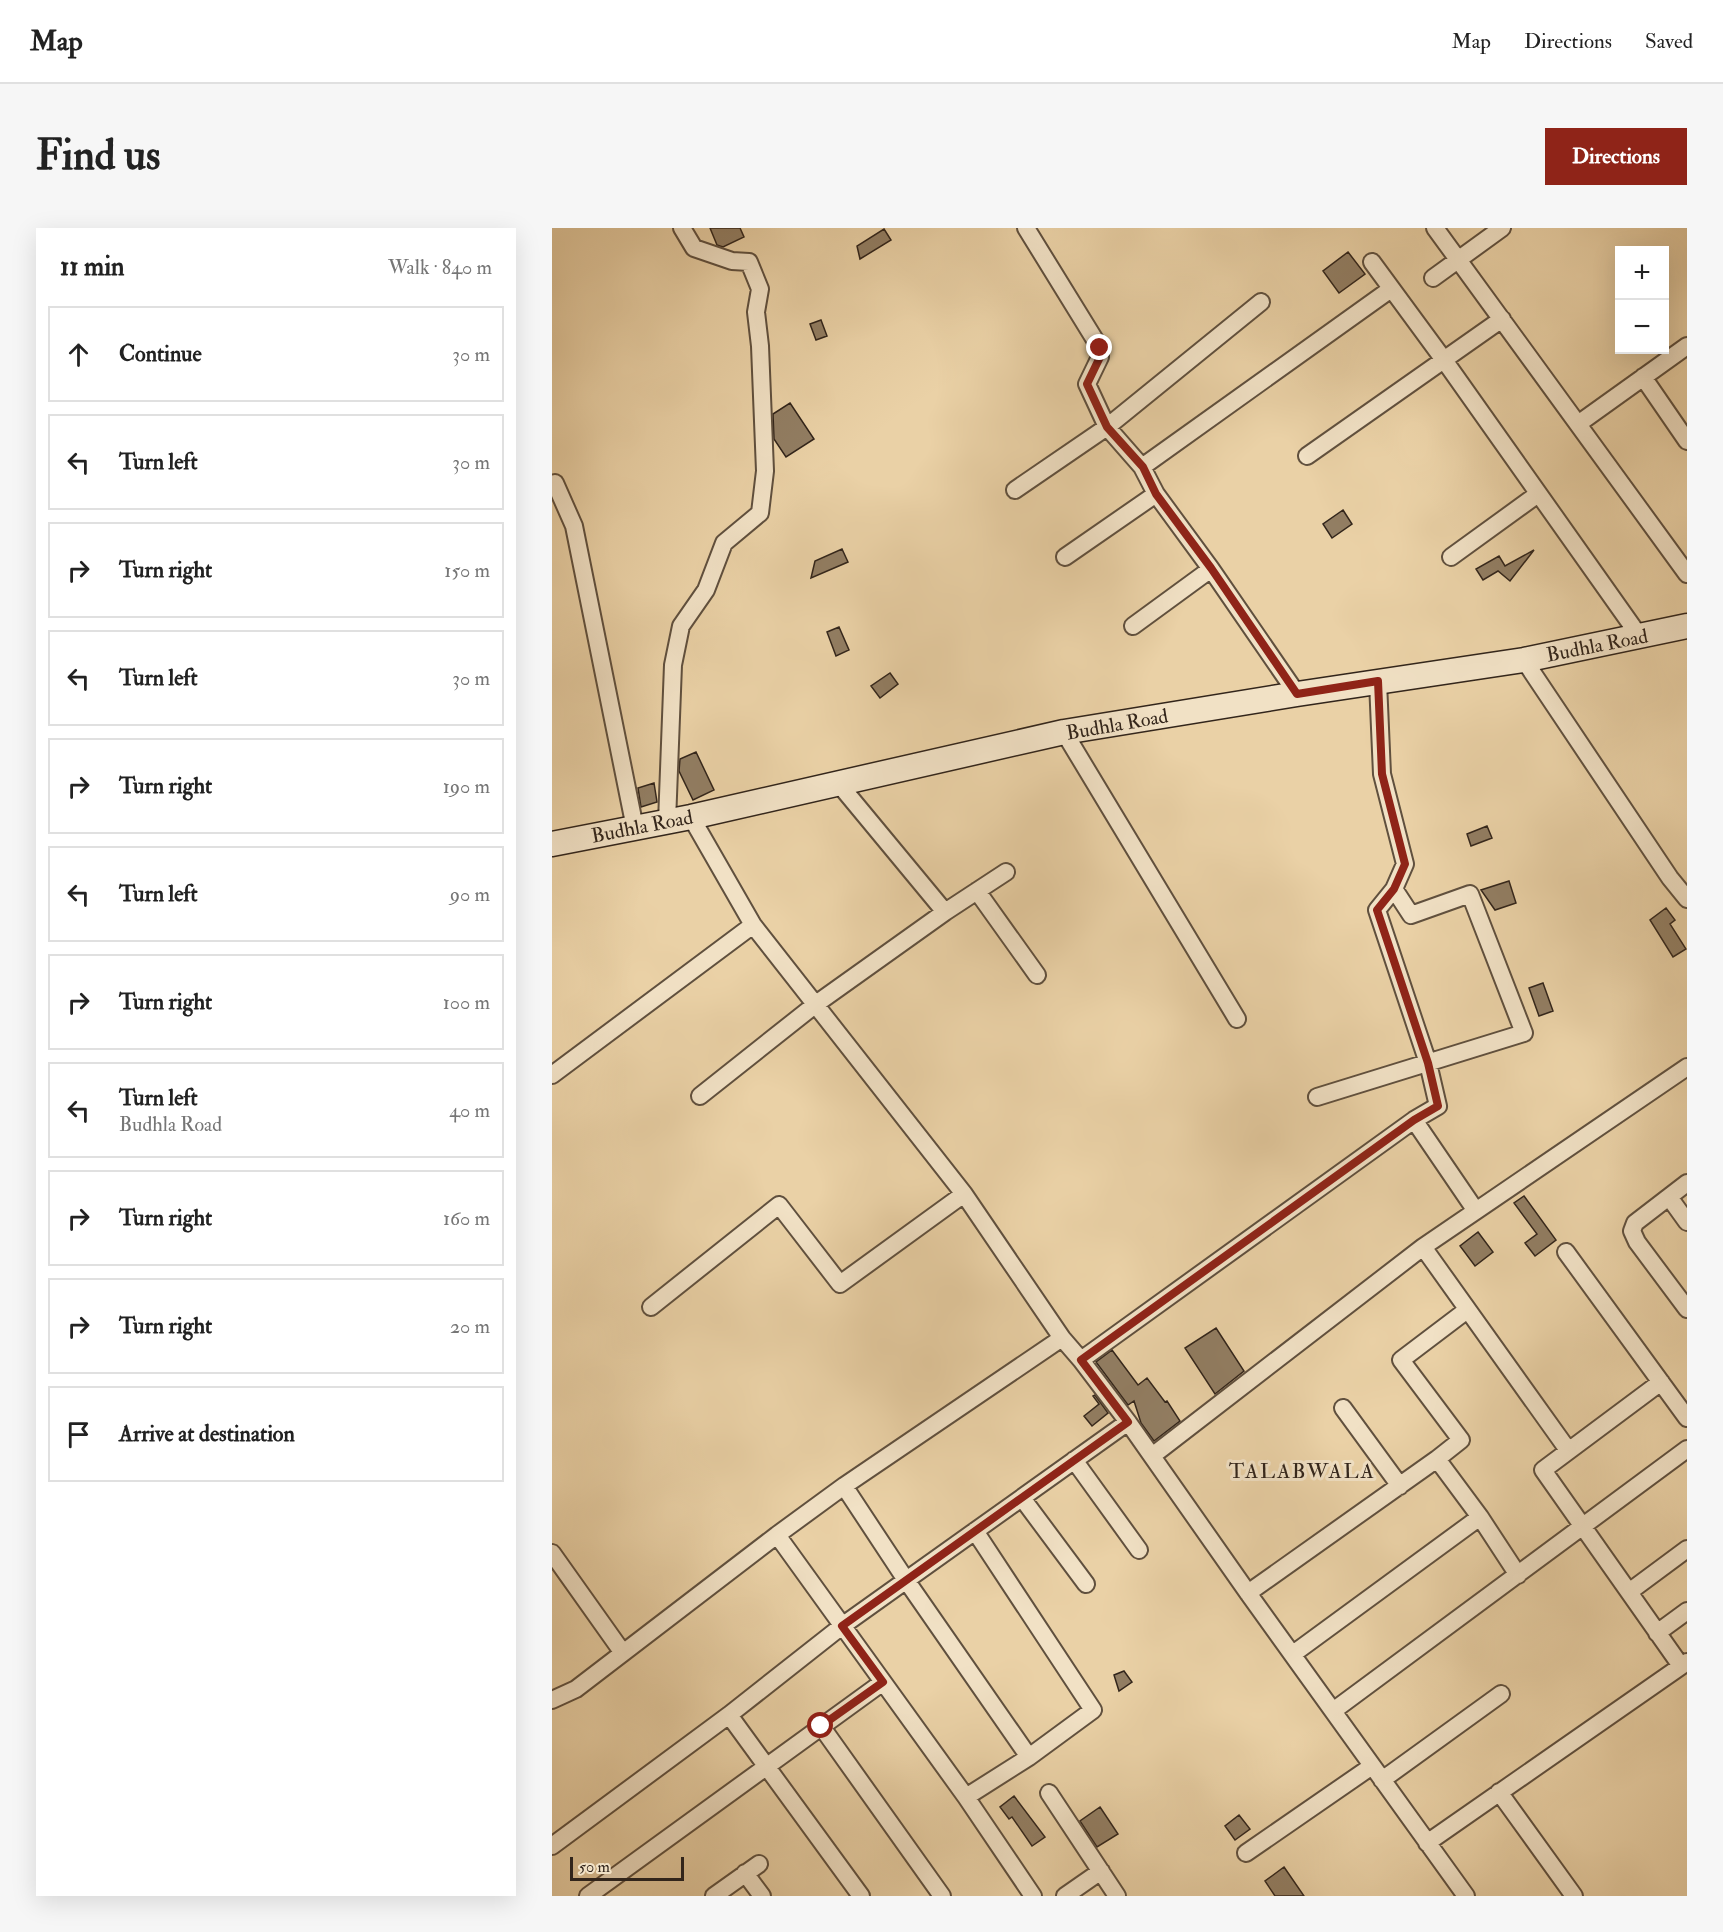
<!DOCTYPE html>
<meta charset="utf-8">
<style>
:root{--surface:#fff;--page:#f6f6f6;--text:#222;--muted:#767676;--line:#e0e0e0;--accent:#8f2418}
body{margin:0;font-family:"IM FELL Double Pica",serif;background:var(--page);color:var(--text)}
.controls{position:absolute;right:18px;top:18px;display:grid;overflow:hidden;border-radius:0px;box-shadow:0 6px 24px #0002}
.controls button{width:54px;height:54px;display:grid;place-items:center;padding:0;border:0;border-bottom:2px solid var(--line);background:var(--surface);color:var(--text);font:30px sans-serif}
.scale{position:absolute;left:18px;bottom:15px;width:114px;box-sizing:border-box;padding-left:6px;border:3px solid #32251b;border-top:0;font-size:16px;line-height:21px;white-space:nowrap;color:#32251b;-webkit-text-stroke:4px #f1e1c5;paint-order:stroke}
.stop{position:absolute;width:18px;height:18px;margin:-14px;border:4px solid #8f2418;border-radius:50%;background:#fff}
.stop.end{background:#8f2418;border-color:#fff;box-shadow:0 2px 6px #0008}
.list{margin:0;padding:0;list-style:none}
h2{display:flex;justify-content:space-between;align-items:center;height:78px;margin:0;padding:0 24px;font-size:26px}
h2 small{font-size:20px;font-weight:400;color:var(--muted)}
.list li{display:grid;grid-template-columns:39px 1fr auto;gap:18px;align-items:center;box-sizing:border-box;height:96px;margin:0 12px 12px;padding:0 12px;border:2px solid var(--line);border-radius:0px}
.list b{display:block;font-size:22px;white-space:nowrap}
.list p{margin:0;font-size:20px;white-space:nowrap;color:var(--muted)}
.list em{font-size:20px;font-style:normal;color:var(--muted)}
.icon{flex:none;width:33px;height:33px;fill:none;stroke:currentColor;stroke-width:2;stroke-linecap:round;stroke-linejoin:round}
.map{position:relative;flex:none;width:1135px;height:1668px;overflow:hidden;border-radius:0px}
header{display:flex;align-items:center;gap:36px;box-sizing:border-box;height:84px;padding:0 30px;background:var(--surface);border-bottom:2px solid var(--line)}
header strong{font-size:28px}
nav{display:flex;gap:33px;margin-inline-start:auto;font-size:21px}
.intro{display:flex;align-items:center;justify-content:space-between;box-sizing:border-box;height:144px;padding:0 36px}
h1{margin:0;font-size:42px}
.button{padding:15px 27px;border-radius:0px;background:var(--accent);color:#fff;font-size:21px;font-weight:700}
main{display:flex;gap:36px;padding:0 36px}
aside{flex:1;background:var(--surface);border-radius:0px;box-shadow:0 6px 24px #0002}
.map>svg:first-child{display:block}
.building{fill:#927e63;stroke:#32251b;stroke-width:1.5}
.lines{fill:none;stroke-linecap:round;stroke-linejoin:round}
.minor-casing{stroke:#60503e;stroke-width:20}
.secondary-casing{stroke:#32251b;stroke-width:27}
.minor{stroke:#f1e1c5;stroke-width:16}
.secondary{stroke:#f1e1c5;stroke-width:24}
.route{stroke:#8f2418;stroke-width:8}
.labels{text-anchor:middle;stroke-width:6;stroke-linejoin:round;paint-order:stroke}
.street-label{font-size:20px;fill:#32251b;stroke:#f1e1c5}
.neighbourhood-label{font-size:21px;letter-spacing:1.5px;fill:#32251b;stroke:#f1e1c5}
</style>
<header>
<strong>Map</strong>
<nav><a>Map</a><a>Directions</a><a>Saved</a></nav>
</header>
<div class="intro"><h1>Find us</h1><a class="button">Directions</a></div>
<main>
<aside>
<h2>11 min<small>Walk · 840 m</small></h2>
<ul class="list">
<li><svg class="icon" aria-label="ahead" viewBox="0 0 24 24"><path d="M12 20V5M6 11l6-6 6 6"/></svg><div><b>Continue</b></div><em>30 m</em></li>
<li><svg class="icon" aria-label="left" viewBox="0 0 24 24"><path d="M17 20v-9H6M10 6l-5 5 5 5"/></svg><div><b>Turn left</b></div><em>30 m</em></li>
<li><svg class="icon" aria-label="right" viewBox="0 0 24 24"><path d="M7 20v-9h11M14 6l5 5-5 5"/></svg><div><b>Turn right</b></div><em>150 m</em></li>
<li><svg class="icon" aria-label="left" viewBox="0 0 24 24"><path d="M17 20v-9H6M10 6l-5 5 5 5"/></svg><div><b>Turn left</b></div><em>30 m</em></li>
<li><svg class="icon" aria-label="right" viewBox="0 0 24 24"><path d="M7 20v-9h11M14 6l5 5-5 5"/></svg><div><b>Turn right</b></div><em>190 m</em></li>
<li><svg class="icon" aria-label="left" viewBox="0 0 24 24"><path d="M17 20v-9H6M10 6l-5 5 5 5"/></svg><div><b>Turn left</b></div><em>90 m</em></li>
<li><svg class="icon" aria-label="right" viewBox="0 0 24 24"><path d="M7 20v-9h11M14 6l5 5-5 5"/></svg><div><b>Turn right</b></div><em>100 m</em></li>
<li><svg class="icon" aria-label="left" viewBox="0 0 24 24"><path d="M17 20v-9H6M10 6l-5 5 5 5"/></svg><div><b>Turn left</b><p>Budhla Road</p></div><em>40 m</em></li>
<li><svg class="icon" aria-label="right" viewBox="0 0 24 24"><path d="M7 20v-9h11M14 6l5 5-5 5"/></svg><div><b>Turn right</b></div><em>160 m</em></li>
<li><svg class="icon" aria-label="right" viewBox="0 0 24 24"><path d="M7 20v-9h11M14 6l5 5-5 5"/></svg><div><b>Turn right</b></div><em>20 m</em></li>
<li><svg class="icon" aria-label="arrive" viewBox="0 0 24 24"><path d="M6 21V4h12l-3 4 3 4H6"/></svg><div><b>Arrive at destination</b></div></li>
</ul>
</aside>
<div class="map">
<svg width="1135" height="1668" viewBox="0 0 1135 1668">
<rect width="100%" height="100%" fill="#ead1a6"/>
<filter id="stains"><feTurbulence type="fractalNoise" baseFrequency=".00333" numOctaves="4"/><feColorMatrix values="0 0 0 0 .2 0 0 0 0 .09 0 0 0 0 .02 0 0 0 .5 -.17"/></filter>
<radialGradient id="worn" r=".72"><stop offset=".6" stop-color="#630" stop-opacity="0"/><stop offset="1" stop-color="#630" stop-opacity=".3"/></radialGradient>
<path class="building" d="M158,0H188L192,9L171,19L165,17Z
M332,1L339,12L308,31L305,18Z
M796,24L813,46L787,65L771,43Z
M269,92L275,108L264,112L258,96Z
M238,175L262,211L234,229L222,211L221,186Z
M791,282L800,296L780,310L771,296Z
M290,321L296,334L259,350L263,333Z
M982,322L958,353L946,343L931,352L924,341L947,328L953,338Z
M287,399L297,422L284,428L275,404Z
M338,445L346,456L328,470L319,458Z
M144,524L162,562L141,572L127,543L128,531Z
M102,555L105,574L89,579L86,560Z
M935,598L940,610L919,618L915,606Z
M957,653L964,675L943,682L929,662Z
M1114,680L1123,692L1118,696L1134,721L1121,729L1098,692Z
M991,755L1001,783L987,788L977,760Z
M972,968L1004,1012L983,1028L973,1015L985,1006L962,975Z
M926,1004L941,1024L923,1038L908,1018Z
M664,1100L692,1143L663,1166L633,1120Z
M560,1122L586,1157L595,1150L613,1174L615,1173L628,1193L602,1213L589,1195L582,1173L576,1177L544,1134Z
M543,1167L556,1185L540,1198L532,1188L547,1176L541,1168Z
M572,1443L580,1454L567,1463L562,1447Z
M462,1568L493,1609L480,1618L460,1589L457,1591L448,1579Z
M548,1579L566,1606L545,1619L528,1593Z
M687,1587L698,1601L683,1612L673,1598Z
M732,1639L752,1668H723L713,1653Z"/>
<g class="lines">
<g class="minor-casing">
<path id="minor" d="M474,0L548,120V129L535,156L555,199L590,239L604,266L659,341L745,466
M883,0L1135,346
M820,34L892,132L1088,409
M881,50L950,0
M1091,149L1135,213
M1026,196L1135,118
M755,228L950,91
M590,239L839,61
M3,255L22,298L83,600
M463,262L555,199L709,74
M513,329L604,266
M899,329L986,266
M581,398L659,341
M972,432L1118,650L1135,671
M512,504L685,791
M287,556L393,684
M139,589L201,697L412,966L510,1110L529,1132L576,1194L696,1365L914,1668
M115,594L121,437L129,398L154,362L172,315L208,285L213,243L208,118L204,84L208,61L197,34L180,33L142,20L130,0
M425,663L485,747
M0,847L201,697
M148,868L264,776L393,684L454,644
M765,869L972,805L918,666L859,687L842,661
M862,892L924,983
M1135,955L1083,995L1080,1003L1085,1014L1135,1081
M1117,969L1135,994
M871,1019L1016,1222
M1014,1024L1135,1190
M99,1079L227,977L288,1056L412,966
M529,1132L862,892L886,878L876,835L825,682L842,661L853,636L830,546L826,454
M1109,1154L991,1242L1129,1438
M791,1180L848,1258
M600,1228L871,1019L1135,839
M885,1231L928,1289L966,1347
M522,1232L587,1322
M292,1258L354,1352L477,1529
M470,1270L534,1356
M225,1307L414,1569L481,1668
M0,1325L71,1425
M1077,1364L1135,1321
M696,1365L885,1231L909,1212L849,1132L915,1082
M1105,1405L1135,1383
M741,1426L928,1289
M0,1472L24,1461L225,1307L292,1258L510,1110
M781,1483L1135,1221
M177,1487L309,1668
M269,1498L390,1668
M830,1552L949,1466
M947,1564L1022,1668
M497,1565L565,1668
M414,1569L477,1529L541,1482L423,1303
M875,1615L1135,1434
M0,1618L177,1487L290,1398L576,1194
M694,1625L820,1538
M193,1645L210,1668
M36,1668L331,1454
M162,1668L207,1636
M513,1668L549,1643"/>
</g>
<g class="secondary-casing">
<path id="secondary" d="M0,616L139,589L512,504L745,466L972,432L1135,398"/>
</g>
<use href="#minor" class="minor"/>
<use href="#secondary" class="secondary"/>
</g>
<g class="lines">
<path class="route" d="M269,1498L331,1454L290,1398L576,1194L529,1132L862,892L886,878L876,835L825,682L842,661L853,636L830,546L826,453L745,466L659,340L604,266L591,239L555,199L535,156L548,129V120"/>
</g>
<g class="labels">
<g class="street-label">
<text transform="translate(1045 417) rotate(-11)" y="7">Budhla Road</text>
<text transform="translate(565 496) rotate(-10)" y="7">Budhla Road</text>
<text transform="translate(90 598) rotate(-11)" y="7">Budhla Road</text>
</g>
<g class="neighbourhood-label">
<text x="750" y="1250">TALABWALA</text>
</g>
</g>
<rect width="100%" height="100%" filter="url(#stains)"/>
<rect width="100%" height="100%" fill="url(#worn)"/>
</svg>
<div class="controls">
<button>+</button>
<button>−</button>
</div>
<div class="scale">50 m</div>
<div class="stop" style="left:269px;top:1498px"></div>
<div class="stop end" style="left:548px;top:120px"></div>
</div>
</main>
